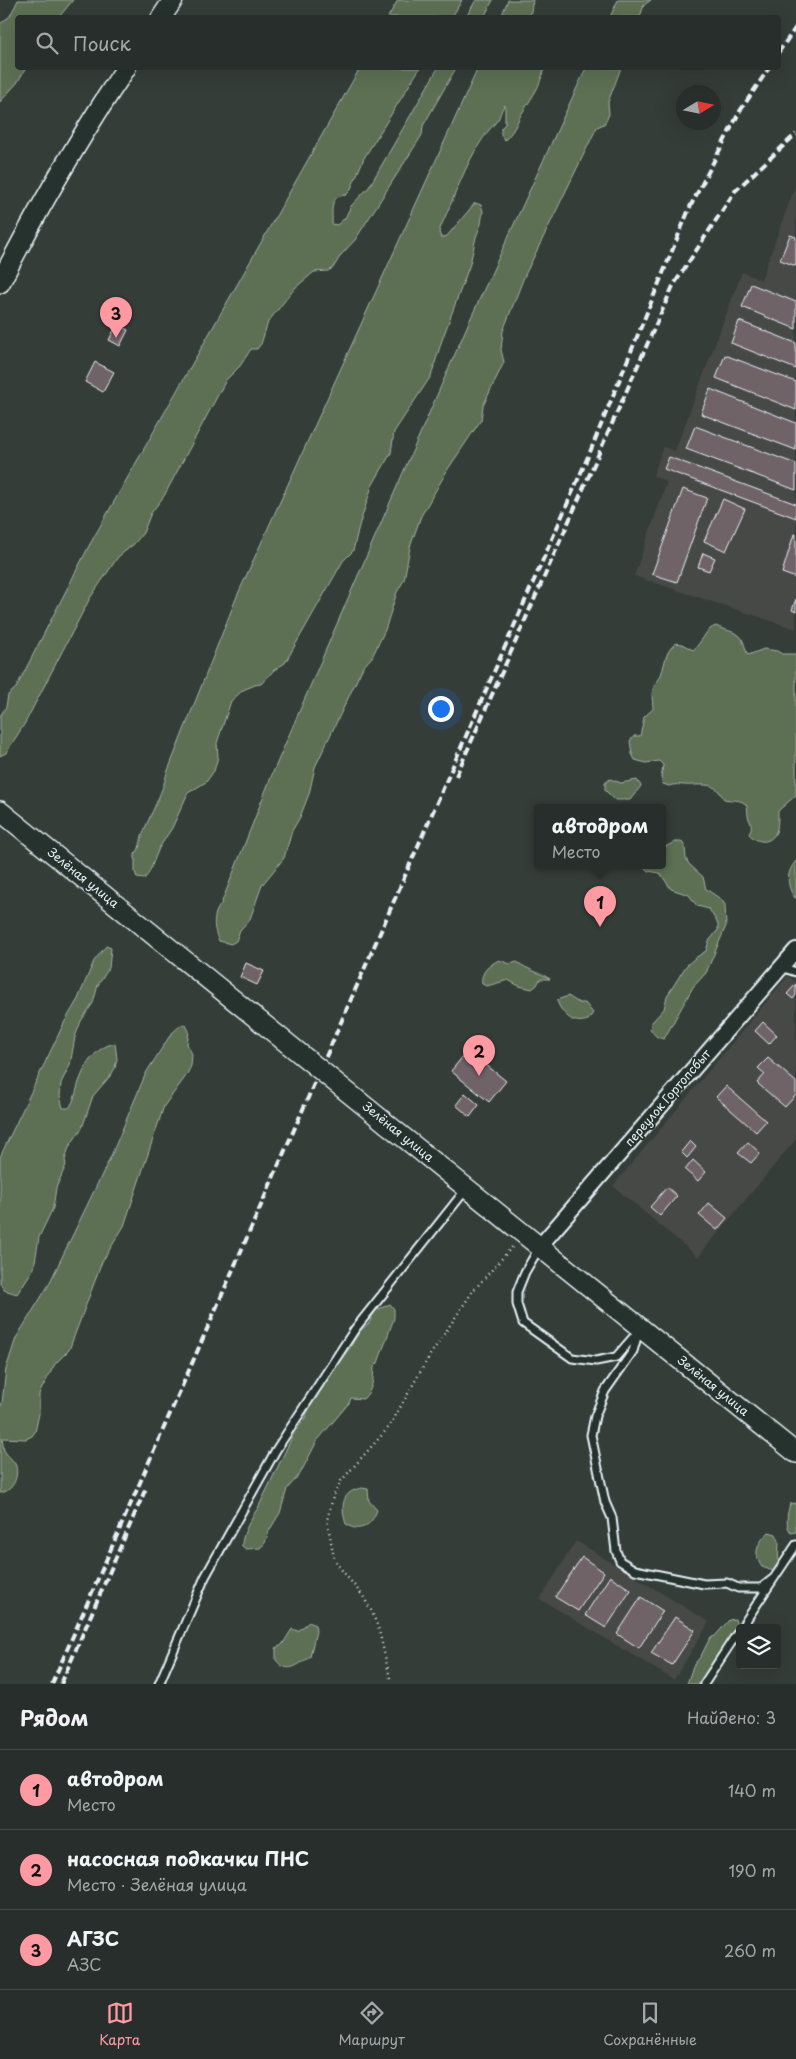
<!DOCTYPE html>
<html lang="ru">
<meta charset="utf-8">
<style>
:root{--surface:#282e2b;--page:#343a37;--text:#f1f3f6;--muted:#a5a8a9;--line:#444a47;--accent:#ff9aa2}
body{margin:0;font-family:"Playpen Sans",sans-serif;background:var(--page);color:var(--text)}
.controls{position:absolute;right:15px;bottom:15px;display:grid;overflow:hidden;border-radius:5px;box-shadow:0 5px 20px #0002}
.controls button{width:45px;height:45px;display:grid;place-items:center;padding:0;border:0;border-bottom:1px solid var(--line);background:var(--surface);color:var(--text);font:25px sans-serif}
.compass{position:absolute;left:676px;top:85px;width:45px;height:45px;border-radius:50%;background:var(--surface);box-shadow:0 5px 20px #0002;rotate:80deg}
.you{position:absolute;left:440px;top:708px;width:18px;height:18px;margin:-12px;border:4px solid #fff;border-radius:50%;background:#1a73e8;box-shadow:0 0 0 8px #1a73e833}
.badge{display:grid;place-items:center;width:32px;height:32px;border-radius:50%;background:var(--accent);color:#111;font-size:16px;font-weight:700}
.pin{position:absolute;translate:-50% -41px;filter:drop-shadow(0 1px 2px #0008)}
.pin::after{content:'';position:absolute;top:26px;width:18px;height:15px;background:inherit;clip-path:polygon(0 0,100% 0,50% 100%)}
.popup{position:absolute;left:534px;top:804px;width:132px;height:65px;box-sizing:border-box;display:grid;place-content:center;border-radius:5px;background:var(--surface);filter:drop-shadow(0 1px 4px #0005);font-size:16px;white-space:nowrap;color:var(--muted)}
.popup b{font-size:19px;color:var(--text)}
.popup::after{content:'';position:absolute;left:50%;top:100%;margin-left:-10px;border:10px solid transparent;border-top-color:var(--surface)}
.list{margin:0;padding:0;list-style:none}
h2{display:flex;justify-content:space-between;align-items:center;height:65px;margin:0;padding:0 20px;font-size:21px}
h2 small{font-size:16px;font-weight:400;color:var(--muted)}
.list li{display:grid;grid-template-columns:32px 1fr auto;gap:15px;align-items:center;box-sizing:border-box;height:80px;padding:0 20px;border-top:1px solid var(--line)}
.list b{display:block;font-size:19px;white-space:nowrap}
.list p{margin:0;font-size:16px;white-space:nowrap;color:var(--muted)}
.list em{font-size:16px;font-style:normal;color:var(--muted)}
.icon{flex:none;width:28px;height:28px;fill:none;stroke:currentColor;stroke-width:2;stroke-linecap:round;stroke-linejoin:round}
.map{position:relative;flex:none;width:796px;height:1684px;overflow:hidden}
.search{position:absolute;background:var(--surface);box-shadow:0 5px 20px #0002;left:15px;right:15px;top:15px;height:55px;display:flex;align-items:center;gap:12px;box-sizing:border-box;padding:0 18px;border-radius:5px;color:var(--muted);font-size:19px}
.sheet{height:305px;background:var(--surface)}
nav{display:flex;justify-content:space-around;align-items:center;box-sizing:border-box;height:70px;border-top:1px solid var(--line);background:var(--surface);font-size:14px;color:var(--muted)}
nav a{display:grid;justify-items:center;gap:2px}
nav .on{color:var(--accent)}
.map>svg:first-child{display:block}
.built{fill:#474947}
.green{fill:#5d7053;stroke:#a2b0a6}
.building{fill:#706467;stroke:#e8f1f8}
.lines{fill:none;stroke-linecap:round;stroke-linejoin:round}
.lane-casing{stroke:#e8f1f8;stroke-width:11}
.street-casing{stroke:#e8f1f8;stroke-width:18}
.secondary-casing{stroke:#e8f1f8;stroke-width:22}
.path{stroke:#e8f1f8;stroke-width:2.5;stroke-dasharray:1 4;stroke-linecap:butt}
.lane{stroke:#26332d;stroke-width:7}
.street{stroke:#26332d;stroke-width:14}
.secondary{stroke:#26332d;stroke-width:19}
.rail{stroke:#e8f1f8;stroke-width:4;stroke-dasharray:8 4;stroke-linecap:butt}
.secondary-bridge-casing{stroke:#e8f1f8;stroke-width:22;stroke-linecap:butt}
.secondary-bridge{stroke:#26332d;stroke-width:19}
.labels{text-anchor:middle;stroke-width:4;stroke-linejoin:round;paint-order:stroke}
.street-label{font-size:12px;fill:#e8f1f8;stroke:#26332d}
</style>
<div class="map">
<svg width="796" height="1684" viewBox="0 0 796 1684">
<rect width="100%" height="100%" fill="#353d39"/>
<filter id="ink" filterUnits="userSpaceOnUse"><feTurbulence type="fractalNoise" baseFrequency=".02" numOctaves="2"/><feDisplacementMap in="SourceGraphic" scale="10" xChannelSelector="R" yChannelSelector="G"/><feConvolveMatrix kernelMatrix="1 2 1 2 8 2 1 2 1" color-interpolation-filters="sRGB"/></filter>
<g filter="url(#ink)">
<path class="built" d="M796,184V629L634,576L667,482L653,476L663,447L675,451L742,272L761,280Z
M788,976L796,982V1139L698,1257L613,1186Z
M576,1541L709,1622L674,1680L540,1599Z"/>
<path class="green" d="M18,0H73L59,17L18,18V68H26L17,83L0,102V24L10,16Z
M398,0H462L452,17H388Z
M476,0H493L484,17H466Z
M508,0H533L530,17H501Z
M618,0H651L644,5L640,17H610Z
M360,68H420L364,158L350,191L346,195C328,196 333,211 332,224L337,225L345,218L351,206L369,187L438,68H456L423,126L422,135L355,240L341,255L333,268L328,271L314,272L295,288L268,322L261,344L257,349H251L240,366L226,380L164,496L151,513L143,533L134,544L118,557L90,598L25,723L6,753L0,756V716L6,707L8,695L16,688L90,544Z
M478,68H544C540,87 534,94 524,110C516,122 517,128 505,140L501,136V128L505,124V105C500,110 501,117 496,122C469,151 458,190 441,226L439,232L441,238L447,236L475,203L481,205L483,211L481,224L476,237L470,264L442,340L431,376L394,432L391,453L372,486L359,526L353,551L343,561L285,663L274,670L261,684L255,685L243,690L231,701L217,743L218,757L214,771L206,782L188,793L172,828L159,848L149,873L144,879L137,878L135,872V854C141,849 140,840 143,833C151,813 162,794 167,773L237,596Z
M586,68H621L608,102L609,114L607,119L604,124L597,127L524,277L503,331L501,350L504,362L483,406L481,420L448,469L421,516L410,547L404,580L397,592L385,630L372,657L363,667L315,767L309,794L300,817L292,831L284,858L262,885L250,919L240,930L236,941L231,944L219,941C213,929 212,915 221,904L271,777L346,603L469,322Z
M716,626C723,630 740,632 742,639C745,644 745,650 748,655L764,649L777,651L782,654H796V795L778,811C778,817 778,827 776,832C770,845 757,843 749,834C752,828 752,825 749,819C747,815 748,810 747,806C742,798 731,801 724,799C715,783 708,785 693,785C684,786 677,783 669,786L663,784L661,778L663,765L659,761L646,763L635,760L632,754L630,741L634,736H640L644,717L653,709C653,703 651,695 653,689C654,684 657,683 659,679C666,666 663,653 676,643L682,644L693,650C702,643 705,629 716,626Z
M610,779L621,783L637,780L641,786L630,800H615L605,790V783Z
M675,842H682L685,847L686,859L689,864L703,877L706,889L722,900L725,905L726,926L706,973L693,987L664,1039C656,1038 653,1034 650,1028L652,1022L664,1009L667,996L686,966L695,958L706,951L709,941L718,930V924L709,909L697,906L689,895L671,889L660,873L648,871L643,866H662L663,848Z
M796,861V898H795C786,886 786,872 796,861Z
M106,946L111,948L109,968L98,985L93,1003L81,1021L75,1037L70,1065L61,1083L60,1096L63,1108H69C75,1100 76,1091 79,1082C86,1063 95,1048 115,1043L117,1059L115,1068L111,1075L93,1096L82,1128L69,1147L65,1160L66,1165L56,1188L53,1208L39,1237L34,1268L17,1294L4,1290L0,1283V1157L64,1023L78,999L94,961Z
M499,960L510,964L517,962C528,970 539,972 550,979H540L537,985L532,989L519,986L508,980L487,986L482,984C480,972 489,965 499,960Z
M568,996L579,1003H585L593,1013L588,1020C585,1021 579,1022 576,1021C568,1020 558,1007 557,1000Z
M181,1025H186L189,1031L187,1044L192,1054L191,1066L186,1076L164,1106L124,1226L102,1262L69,1350L55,1364L39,1394V1414L35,1432L32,1436L26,1439L2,1438C3,1442 3,1447 4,1450C7,1456 14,1460 16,1466C19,1478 12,1492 0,1493V1408L2,1403L6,1369L16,1338L48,1286L111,1156L146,1073L171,1034Z
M390,1304L394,1309V1318L378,1363L374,1367C373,1380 373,1390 363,1399L351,1398L349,1403L317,1441L300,1474L287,1489L280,1513L269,1531L265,1543L260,1548L246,1549L242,1546C241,1536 252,1516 258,1508L295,1431L303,1422L319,1388L349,1349L360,1331L369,1323L375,1311Z
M362,1488L368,1489L369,1501L377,1510C372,1525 360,1534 346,1524C340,1506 342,1491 362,1488Z
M796,1503V1532L791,1533C785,1525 787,1514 790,1504Z
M769,1532L776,1534L779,1541L778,1568L773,1571L762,1567C752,1553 758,1542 769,1532Z
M735,1619L738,1630L703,1684H687L693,1666L701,1656L710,1638L715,1636L729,1620Z
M309,1622L315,1625L316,1631L310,1657C297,1665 288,1675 276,1660V1648L282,1645L292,1629L298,1631Z"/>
<path class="building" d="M790,235L796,237V266L780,260Z
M751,284L796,302V329L742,307Z
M739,321L796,343V369L731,343Z
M117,324L128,330L120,346L109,340Z
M725,355L796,382V410L716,378Z
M95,362L114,372L103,392L85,382Z
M710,389L796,423V450L701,414Z
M695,426L796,464V490L686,449Z
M669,457L796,504V518L664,469Z
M683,489L707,498L677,582L652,574Z
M723,499L745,509L726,551L704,541Z
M794,534H796V578L782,573Z
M703,553L715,558L709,571L698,567Z
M796,599V612L792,610Z
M246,963L264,971L257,985L240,977Z
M796,984V995L793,999L787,994Z
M763,1022L777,1035L769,1044L755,1031Z
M468,1050L506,1081L489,1102L451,1071Z
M768,1058L796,1082V1095L785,1107L757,1083L765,1074L758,1068Z
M726,1086L766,1121L756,1132L716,1097Z
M465,1093L479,1105L470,1117L456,1105Z
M690,1141L696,1147L687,1158L681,1152Z
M748,1142L760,1153L751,1163L738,1153Z
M693,1160L706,1172L698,1181L685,1170Z
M667,1187L677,1196L660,1216L650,1207Z
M709,1203L727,1218L717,1230L699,1215Z
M582,1557L604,1572L578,1611L555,1597Z
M610,1576L631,1590L606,1628L585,1615Z
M641,1597L663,1611L639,1648L617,1634Z
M675,1617L695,1630L672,1665L651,1653Z"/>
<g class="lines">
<g class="lane-casing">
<path id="lane" d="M781,967L796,972
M539,1248L525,1272L517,1292V1304L523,1323L572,1358L596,1361L616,1357L636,1334
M639,1330L633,1351L605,1391L595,1416L591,1435L605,1502L612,1518L616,1551L620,1561L635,1570L704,1584L727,1583L738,1588H761L774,1578
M741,1628L796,1545
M159,1684L205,1577L276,1450L355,1329L467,1188
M704,1684L740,1629"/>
</g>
<g class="street-casing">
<path id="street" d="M540,1246L796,950"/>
</g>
<g class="secondary-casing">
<path id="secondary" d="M161,18L173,0
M0,283C38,209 80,136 126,68
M0,811L261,1022
M387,1124L796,1453"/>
</g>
<path class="path" d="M390,1678L379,1630L372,1612L363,1596L340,1568L334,1558L327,1520L333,1497L341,1481L389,1427L430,1355L473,1291L514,1245"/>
<use href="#lane" class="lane"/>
<use href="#street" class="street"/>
<use href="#secondary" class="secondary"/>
<path class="rail" d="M778,53L796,27
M456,776L673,286L735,191L796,134
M52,1684L590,452L690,207L740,111L769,68
M61,1684L146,1488"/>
<g class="secondary-bridge-casing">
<path id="secondary-bridge" d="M261,1022L387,1124"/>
</g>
<use href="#secondary-bridge" class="secondary-bridge"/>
</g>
</g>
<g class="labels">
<g class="street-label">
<text transform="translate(83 878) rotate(39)" y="4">Зелёная улица</text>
<text transform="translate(668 1098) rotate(-49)" y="4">переулок Гортопсбыт</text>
<text transform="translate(398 1132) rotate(39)" y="4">Зелёная улица</text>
<text transform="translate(713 1386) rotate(39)" y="4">Зелёная улица</text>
</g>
</g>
</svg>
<div class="controls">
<button><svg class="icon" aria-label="layers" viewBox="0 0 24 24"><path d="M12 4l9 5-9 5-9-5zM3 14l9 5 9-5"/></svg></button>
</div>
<svg class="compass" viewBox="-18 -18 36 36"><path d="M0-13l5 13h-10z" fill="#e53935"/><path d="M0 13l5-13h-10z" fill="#a5a8a9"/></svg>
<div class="you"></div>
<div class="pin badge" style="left:600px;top:927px">1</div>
<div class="popup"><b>автодром</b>Место</div>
<div class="pin badge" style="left:479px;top:1076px">2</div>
<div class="pin badge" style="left:116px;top:338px">3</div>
<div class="search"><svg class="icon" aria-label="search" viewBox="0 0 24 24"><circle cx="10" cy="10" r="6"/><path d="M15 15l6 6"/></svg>Поиск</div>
</div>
<section class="sheet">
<h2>Рядом<small>Найдено: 3</small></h2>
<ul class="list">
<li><span class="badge">1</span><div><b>автодром</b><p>Место</p></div><em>140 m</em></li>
<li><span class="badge">2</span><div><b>насосная подкачки ПНС</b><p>Место · Зелёная улица</p></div><em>190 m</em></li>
<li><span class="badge">3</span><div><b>АГЗС</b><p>АЗС</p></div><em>260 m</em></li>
</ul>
</section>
<nav>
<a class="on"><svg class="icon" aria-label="map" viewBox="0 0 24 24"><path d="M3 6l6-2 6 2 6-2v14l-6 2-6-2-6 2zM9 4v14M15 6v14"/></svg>Карта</a>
<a><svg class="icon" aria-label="directions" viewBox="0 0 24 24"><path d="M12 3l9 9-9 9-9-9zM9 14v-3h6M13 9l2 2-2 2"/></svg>Маршрут</a>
<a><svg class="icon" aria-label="saved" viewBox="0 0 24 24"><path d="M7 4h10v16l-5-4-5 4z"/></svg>Сохранённые</a>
</nav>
